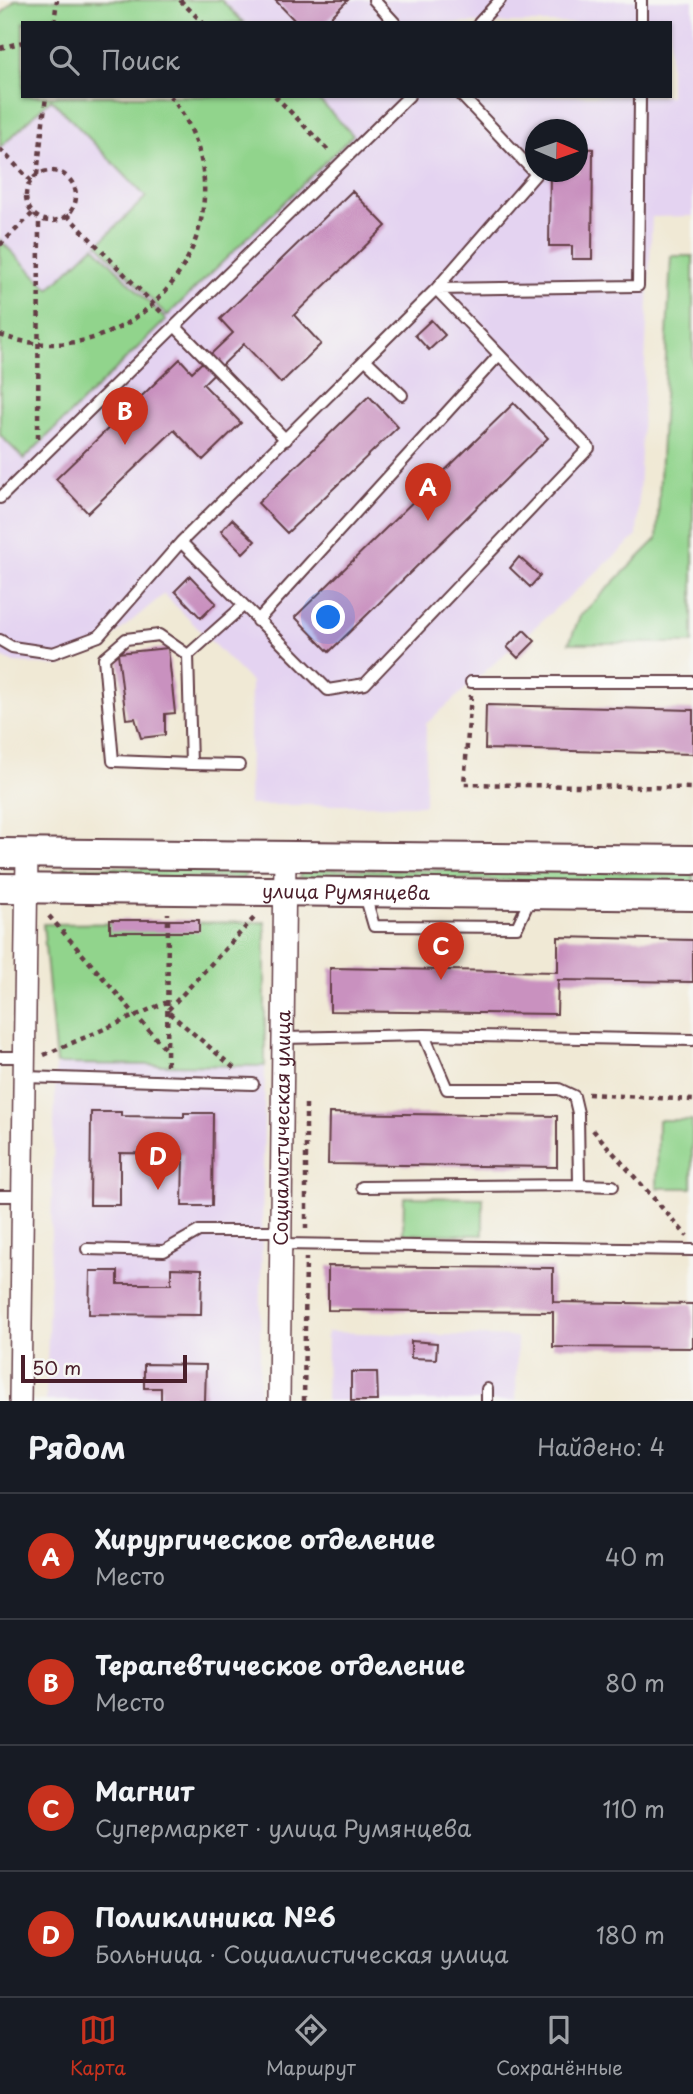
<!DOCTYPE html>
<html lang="ru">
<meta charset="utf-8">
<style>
:root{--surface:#171b24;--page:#20242c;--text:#f1f3f6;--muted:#9ea1a6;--line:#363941;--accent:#c8321e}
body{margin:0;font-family:"Playpen Sans",sans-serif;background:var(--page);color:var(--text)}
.compass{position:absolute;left:525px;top:119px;width:63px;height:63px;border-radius:50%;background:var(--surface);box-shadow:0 2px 5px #0004;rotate:92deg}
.scale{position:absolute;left:21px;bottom:18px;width:166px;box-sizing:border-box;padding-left:7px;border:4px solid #4a1f2b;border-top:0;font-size:19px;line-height:24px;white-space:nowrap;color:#4a1f2b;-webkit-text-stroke:5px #f6f6f2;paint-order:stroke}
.you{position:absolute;left:329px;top:618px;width:24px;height:24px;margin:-18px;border:5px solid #fff;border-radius:50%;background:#1a73e8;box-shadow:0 0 0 10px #1a73e833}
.badge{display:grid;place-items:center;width:46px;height:46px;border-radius:50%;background:var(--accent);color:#fff;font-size:23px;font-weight:700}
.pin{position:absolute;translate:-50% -58px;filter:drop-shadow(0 2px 4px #0008)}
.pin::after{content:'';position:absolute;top:37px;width:24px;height:21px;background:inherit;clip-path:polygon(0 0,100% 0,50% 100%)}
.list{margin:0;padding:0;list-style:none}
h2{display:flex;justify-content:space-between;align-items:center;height:91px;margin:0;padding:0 28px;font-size:30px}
h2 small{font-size:23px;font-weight:400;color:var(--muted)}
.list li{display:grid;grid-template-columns:46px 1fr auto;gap:21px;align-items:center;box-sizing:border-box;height:126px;padding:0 28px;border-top:2px solid var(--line)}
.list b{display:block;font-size:26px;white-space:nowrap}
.list p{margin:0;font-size:23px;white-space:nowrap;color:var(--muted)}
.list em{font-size:23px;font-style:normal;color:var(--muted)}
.icon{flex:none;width:38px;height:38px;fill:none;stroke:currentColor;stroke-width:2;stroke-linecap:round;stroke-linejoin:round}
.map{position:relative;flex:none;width:693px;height:1401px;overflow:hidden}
.search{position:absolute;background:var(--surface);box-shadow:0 2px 5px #0004;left:21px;right:21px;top:21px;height:77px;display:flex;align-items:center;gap:18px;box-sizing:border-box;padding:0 24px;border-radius:0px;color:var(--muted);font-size:26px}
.sheet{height:595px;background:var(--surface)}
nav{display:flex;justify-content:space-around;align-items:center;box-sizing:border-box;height:98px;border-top:2px solid var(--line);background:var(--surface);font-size:19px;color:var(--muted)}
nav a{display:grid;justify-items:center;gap:4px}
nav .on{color:var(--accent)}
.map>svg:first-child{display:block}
.built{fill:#e4d3f1;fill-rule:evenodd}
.green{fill:#91d48c;stroke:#6e7a5c;stroke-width:2}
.building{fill:#c991bf}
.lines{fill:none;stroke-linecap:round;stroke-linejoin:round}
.lane-casing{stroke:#633d44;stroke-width:14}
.street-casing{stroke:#633d44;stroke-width:24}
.secondary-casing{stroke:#633d44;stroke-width:32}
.path{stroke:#633d44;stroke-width:4.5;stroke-dasharray:5 5;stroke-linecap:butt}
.lane{stroke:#fff;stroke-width:10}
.street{stroke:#fff;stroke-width:21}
.secondary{stroke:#fff;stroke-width:28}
.labels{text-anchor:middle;stroke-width:6;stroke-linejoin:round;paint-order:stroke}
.street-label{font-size:19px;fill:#4a1f2b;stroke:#f6f6f2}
</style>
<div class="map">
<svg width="693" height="1401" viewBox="0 0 693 1401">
<rect width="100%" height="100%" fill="#f6f6f2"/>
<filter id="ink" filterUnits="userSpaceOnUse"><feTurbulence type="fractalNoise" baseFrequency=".0143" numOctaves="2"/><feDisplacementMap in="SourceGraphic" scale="14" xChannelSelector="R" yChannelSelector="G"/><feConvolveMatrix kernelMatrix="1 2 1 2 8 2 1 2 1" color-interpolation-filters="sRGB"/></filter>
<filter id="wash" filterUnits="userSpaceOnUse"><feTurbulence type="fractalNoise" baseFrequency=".00686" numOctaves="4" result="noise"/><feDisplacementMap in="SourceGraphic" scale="28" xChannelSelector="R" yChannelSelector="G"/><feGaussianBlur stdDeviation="1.57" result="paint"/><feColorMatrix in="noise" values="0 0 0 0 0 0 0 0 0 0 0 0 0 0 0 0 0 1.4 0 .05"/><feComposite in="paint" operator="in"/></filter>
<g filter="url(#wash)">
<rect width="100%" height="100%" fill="#f0e9d5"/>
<path class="built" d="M221,0H693V216L652,217L637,536L426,724L425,805H249L251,682L164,594L104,644L62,666L14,663L0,656V435L23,458L49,290L0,240V148L51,99L146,197L352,134L315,96H670V23H244ZM536,130H578V172H536Z
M56,1064L265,1066L259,1401H46Z
M327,1332L517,1337L516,1401H326Z"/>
<path class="green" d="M15,0H221L244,23H23V96H315L353,135L167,316L98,244L146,197L51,99L0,148V15Z
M0,240L49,289L94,246L166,320L24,459L0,435Z
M671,256H693V643H569L580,616L657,539Z
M65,867L243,868L246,873L243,879L65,876Z
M302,869L693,872V883L299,878Z
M265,922V1066L56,1064L43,924Z
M658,1120H692V1188H657Z
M404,1197L483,1198V1235L403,1234Z"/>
<g id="blocks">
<path class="building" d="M275,0H348L325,23H297Z
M578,148L593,149L592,259H572V246H549L550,172H578Z
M352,191L386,226L294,315L321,344L281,383L244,344L203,384L241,423L203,460L174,430L88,513L56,479L180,359L192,372L233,333L220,319Z
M431,320L445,335L429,350L415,335Z
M369,396L398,427L287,533L258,503Z
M514,403L548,438L329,652L295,617Z
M232,519L255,541L243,553L221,531Z
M519,557L540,576L530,587L510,568Z
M190,576L216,603L201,618L175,591Z
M524,630L535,641L518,658L507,647Z
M168,648L175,713L165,714V735L141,738L135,718L126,719L118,653Z
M486,705L693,710V754L485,749Z
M110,920H199V932H110Z
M558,937L693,940V982L558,980L557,1014L330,1011V968L558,972Z
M91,1112H121V1116L184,1117V1113H213L212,1206H182L183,1154L120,1153V1205H90Z
M329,1113L557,1116V1167L328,1164Z
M328,1266L553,1268V1302L693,1304V1348L553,1347V1312L328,1310Z
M171,1268L202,1269L201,1315L89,1314L90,1271H118V1284H171Z
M411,1341L437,1343L436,1359L411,1358Z
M144,1364L206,1365L205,1401H161V1388H144Z
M351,1372H377L378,1401H351Z"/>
</g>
</g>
<g filter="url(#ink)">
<use href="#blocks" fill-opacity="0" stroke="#633d44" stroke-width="2"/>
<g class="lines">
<g class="lane-casing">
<path id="lane" d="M374,0L395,23
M479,23L500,0
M641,23V0
M436,289L638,286L640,96
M175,326L286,440
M367,361L402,395
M0,498L409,96
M181,542L328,690L365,684L589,448L436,289
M257,621L499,355
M0,640L12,647L53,653L99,636L181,542L436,289L536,174L462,96
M188,655L159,635L126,639L104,658L113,761L191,764L188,655L243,606
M471,682H693
M191,764L239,765
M365,895L374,926L517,927L531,897
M283,1038L424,1035L693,1040
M0,1057H25
M24,1077L253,1084
M579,1185L613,1186
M362,1187L579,1185L578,1113L574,1096L559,1089H447L424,1035
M0,1196H23
M281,1244L693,1250
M87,1249L164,1251L199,1231H281
M487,1401V1389"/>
</g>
<g class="street-casing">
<g id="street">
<path d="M20,1401L27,854"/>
<path id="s1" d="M279,1401L285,857"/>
</g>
</g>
<g class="secondary-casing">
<g id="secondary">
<path d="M0,853L693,860"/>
<path id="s2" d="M0,888L693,896"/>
</g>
</g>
<path class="path" d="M180,0L203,23
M54,23L57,0
M0,48L23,42
M275,96L331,153
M0,149L31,181
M26 196a25 25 0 1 1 50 0a25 25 0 1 1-50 0Z
M37,175L46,96
M67,215L164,315
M0,245L33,213
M0,335C144,385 266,215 170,96
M38,438L39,219
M471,695L464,784L693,788
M49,916L167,1051
M44,1055L167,1002
M167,1065L168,913
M234,1068L167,1011L255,917
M588,1094L693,1100
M306,1104V1229
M593,1130L687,1236
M304,1401L306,1258"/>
<use href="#lane" class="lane"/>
<use href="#street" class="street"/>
<use href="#secondary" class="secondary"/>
</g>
</g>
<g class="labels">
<g class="street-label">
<text dy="7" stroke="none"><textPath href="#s2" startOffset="346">улица Румянцева</textPath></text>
<text dy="7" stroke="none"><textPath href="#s1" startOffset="273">Социалистическая улица</textPath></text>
</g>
</g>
</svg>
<svg class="compass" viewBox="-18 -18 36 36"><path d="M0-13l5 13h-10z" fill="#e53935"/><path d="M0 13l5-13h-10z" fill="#9ea1a6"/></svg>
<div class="scale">50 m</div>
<div class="you"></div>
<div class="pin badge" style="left:428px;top:521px">A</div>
<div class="pin badge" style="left:125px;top:445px">B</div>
<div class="pin badge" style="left:441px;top:980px">C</div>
<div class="pin badge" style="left:158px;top:1190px">D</div>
<div class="search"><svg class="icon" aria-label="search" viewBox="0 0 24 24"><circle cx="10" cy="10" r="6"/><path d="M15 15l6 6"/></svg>Поиск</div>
</div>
<section class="sheet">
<h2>Рядом<small>Найдено: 4</small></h2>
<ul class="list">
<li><span class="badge">A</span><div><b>Хирургическое отделение</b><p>Место</p></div><em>40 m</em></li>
<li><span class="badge">B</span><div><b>Терапевтическое отделение</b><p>Место</p></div><em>80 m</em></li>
<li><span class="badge">C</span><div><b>Магнит</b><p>Супермаркет · улица Румянцева</p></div><em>110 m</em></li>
<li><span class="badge">D</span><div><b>Поликлиника №6</b><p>Больница · Социалистическая улица</p></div><em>180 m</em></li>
</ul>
</section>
<nav>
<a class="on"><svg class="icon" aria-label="map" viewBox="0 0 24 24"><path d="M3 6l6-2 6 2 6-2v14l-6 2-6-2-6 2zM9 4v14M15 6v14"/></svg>Карта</a>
<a><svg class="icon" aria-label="directions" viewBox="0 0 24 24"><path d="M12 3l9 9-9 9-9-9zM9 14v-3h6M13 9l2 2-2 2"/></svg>Маршрут</a>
<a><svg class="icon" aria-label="saved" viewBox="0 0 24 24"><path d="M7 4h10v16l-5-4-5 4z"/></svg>Сохранённые</a>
</nav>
